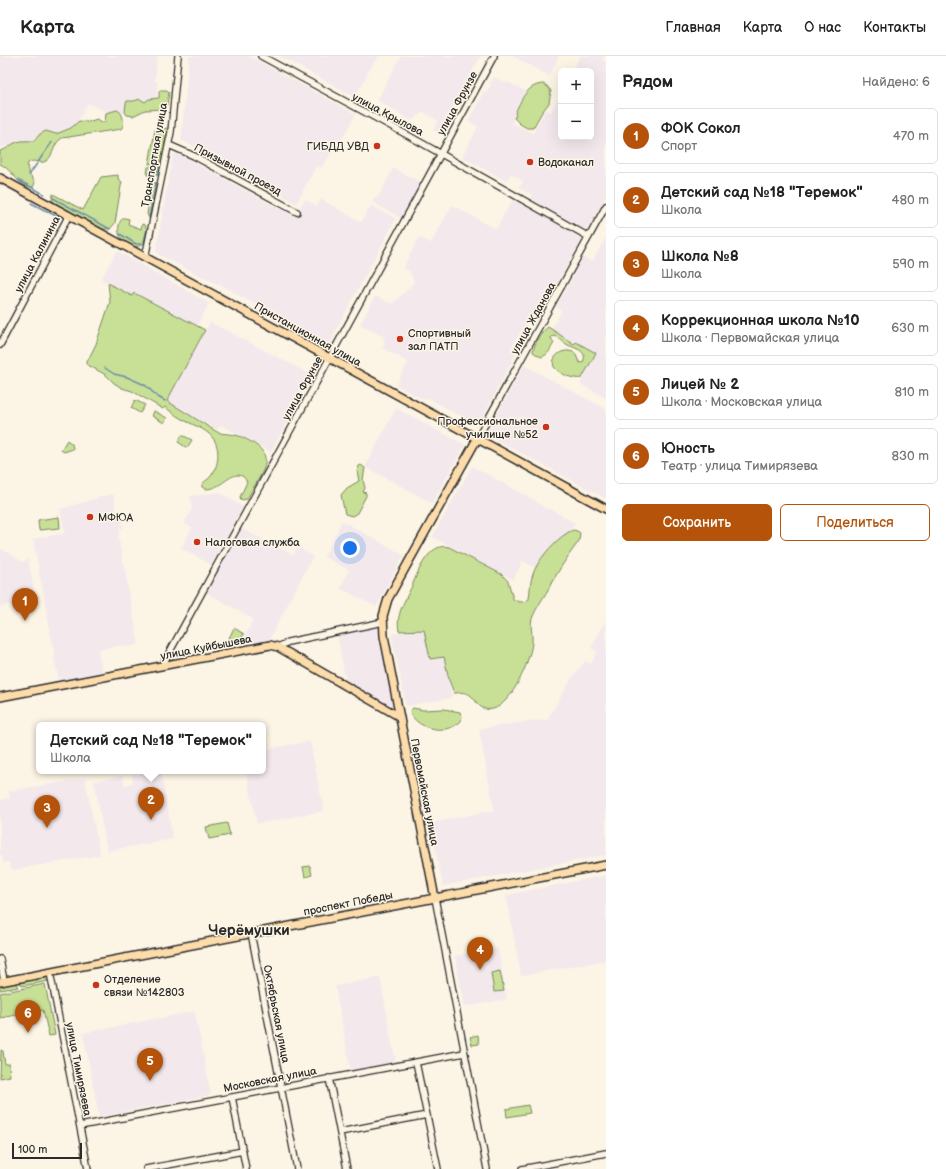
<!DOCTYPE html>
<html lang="ru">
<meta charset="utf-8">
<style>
:root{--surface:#fff;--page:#f6f6f6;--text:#222;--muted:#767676;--line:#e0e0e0;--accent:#b45309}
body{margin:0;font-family:"Balsamiq Sans",sans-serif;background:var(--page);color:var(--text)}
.controls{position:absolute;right:12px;top:12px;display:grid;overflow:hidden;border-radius:6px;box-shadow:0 4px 16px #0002}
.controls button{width:36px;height:36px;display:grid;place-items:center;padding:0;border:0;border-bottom:1px solid var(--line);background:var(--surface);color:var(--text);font:20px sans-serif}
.scale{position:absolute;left:12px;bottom:10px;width:70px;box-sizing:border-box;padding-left:4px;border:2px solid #2b2b2b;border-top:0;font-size:11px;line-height:14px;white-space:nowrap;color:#2b2b2b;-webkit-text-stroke:3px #fcf5e5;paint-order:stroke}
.you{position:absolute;left:350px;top:492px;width:14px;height:14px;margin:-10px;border:3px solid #fff;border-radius:50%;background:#1a73e8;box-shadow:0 0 0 6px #1a73e833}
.badge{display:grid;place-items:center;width:26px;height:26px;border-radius:50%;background:var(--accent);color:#fff;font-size:13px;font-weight:700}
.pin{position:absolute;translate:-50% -33px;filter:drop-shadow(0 1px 2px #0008)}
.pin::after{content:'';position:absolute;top:21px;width:14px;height:12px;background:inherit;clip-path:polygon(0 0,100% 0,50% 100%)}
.popup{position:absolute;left:36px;top:666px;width:230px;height:52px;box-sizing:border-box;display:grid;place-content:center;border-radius:6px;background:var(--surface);filter:drop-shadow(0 1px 3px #0005);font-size:13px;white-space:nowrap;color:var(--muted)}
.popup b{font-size:15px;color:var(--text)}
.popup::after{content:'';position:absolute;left:50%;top:100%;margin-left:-8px;border:8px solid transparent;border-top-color:var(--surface)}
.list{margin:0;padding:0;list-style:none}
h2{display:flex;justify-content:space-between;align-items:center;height:52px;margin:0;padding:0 16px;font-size:17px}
h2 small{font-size:13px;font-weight:400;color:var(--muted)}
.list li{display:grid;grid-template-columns:26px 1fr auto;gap:12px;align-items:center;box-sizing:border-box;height:56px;margin:0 8px 8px;padding:0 8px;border:1px solid var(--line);border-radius:6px}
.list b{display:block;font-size:15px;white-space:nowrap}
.list p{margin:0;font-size:13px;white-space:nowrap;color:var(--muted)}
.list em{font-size:13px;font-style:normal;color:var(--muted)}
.actions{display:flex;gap:8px;padding:12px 16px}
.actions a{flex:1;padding:9px 0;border:1px solid var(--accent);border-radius:6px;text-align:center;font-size:14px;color:var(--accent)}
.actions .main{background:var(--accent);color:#fff}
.map{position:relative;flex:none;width:606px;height:1113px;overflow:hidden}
header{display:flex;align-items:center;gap:24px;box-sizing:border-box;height:56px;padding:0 20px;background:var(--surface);border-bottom:1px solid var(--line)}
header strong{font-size:19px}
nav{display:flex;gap:22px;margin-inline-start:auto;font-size:14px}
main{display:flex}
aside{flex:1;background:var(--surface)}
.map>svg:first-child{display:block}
.built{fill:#f3e9ec}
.green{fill:#c8e096;stroke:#7a8660}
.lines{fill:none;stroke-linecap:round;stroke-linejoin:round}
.stream{stroke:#6e8da6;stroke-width:1.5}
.minor-casing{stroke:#2b2b2b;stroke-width:8}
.major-casing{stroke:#2b2b2b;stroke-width:10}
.minor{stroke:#fcf5e5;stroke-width:5.5}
.major{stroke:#fddcac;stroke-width:7}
.poi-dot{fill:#c8321e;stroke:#fcf5e5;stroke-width:1.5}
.labels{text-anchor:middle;stroke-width:3;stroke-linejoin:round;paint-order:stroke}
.street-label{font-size:11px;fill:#2b2b2b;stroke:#fcf5e5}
.poi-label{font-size:11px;fill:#2b2b2b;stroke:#fcf5e5;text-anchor:start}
.district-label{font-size:15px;font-weight:bold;fill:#2b2b2b;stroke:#fcf5e5}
</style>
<header>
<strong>Карта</strong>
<nav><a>Главная</a><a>Карта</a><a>О нас</a><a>Контакты</a></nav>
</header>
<main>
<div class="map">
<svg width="606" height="1113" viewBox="0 0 606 1113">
<rect width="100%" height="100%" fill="#fcf5e5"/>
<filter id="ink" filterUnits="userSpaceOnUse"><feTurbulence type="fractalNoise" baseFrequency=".025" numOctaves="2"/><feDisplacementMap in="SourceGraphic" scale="8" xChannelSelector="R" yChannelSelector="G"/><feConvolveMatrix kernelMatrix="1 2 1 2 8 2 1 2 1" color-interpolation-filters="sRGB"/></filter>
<g filter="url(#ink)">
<path class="built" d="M0,0H157L155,25L158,26L155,54L111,58L88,47L73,75L0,92Z
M189,0H249L356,58L336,94L331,97L322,112L317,109L296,148L245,116L239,113L238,114L181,84Z
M279,0H380L374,6L355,41Z
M401,0H481L438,77L433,74L438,65L424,56L422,57L411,65L377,44Z
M512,0H559L549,20Z
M580,0H604L602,4L606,6V141L588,172L584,173L530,143L532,139L519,132L523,125L511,118L506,125L462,101L478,71L468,65L484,35L486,36L487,35L491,29L489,27L490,25L492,26L494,21L506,27L508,26L526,35L515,57L516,59L512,67L533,77L545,54L551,56L561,36V81H591V15H572Z
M177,97L280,153L282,151L295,159L305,143L317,150L321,143L361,166L371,149L396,163L333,280L334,281L329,292L326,293L297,276L295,270L234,237L231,234L221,229H219L159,199L157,197L156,193L173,99Z
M393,112L422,127L403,163L372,146L375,141L378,142Z
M513,143L581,180V185L545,250H543L539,258L534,256L510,293L513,295L515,300L478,370L428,342L424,344L396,329L408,306L382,292L385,286L383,284L384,281L360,268L375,240L392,248L413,228L414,225L409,215L403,212L419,181L431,187L452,149L496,173Z
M606,181V342L580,328L596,297L576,286L575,288L551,273L562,255L556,251L583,201L592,206Z
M117,195L209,247L197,270L135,237L133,241L101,223Z
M210,266L312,319L271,396L221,369L217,374L166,347Z
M524,309L606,353V443L486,378Z
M396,352L465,389L432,447L365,411Z
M472,410L536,445L546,453L549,452L575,467L570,475L554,491L541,515L523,505L513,524L432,481Z
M219,436L243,451L211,509L181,492L192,472L184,467L192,453L190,440Z
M111,438L114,439L116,455L121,454L123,467H122L123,472L119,473L120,478L118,479L139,589L126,591L125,589L98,594L103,619L61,626L58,621L54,602H55L33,483L65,477L60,453Z
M342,465L404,499L376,551L340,532L349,514L324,501Z
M240,472L293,499L297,491L313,500L268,586L239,592L253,563L205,536Z
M0,492L23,506L28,503L36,543L0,551Z
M606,564V799L443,830L430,767L494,754L479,673L529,665L547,664L572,622L585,605L591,608L597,596L591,592Z
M379,570L393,644V649L391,650L386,649L346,626L337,579Z
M419,574H424L430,603L444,600L452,640L451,642L406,650L391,578Z
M310,685L324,755L257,768L246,715H263V694Z
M149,715H161L173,783L107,795L94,725L123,720L124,729L133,727L132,718Z
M85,722L100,799L14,814L10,812L9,806L3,807L2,799H0V744L10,742L9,735Z
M606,819V904L521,920L506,839Z
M498,892L507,943L464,951L455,900Z
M380,921L396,1008L351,1016L335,930Z
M195,955L211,1039L99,1061L83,977Z"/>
<path class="green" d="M543,28L547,30L551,35L549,47L542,56L533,72H527L520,68L514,62L516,59L515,57C521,45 526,29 543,28Z
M160,34H167L169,37L167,49L163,53L145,54L133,60L127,59L125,56L126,47L127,45H134L140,43L145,46L149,43L159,42V35Z
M117,54C123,56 124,65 123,70L121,73L62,82C53,87 54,100 46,105C40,109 34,102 28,107C25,115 32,120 35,127L33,131C19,132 12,113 0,108V95C8,93 11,88 17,86C23,84 29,85 34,85L40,78L46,75L56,78L71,72L79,65L88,66L97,63L104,67L105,66L106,57Z
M168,72L161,105L157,107L149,108L155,74Z
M157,110L160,112L161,114L159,119H147L148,111Z
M118,119V123L122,126L121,130L115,167L110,173H103L55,147L52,144L53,138L83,154L101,121Z
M154,127H156L158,129L151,161L149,162L147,158L152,129Z
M125,162L129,163L128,168L141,173L142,168L145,169L148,175C146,184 145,190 135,191C123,186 117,182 119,169C120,165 121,163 125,162Z
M108,227L132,240L134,237L205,274L167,345L217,376C225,379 232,377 239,380C282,398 263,413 247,443L241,444L240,441L247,426C239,410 226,426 217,430C214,432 209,433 205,433L202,431V428C205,425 209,423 211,420C219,410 221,391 212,381C205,372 190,368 180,362C175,359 170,355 165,351L163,353L132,335L122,332L114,327L106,319L86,308L96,288L110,246Z
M548,271L574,288L576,286L596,297L582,322C573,324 560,318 554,311C550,299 565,291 575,297L579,306L581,307L583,306C589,294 573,292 566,288C562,285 559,282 555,280L551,281V282L554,287C550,293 549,299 541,301L533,296C534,288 542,275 548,271Z
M135,344L145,349L140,357L131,352Z
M154,355L167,362L164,367L152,360Z
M182,379L192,384L187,392L178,386Z
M67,384L72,388L73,393L64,396L61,394Z
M361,409L365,412L363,424L365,432L363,436L366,437V440L357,457L352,460L345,458L341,439L347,432L359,425L357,415L359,410Z
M59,461L60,472L39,474L38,464Z
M573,474L577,475L580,477L579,485C566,502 555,520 545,539C541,545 536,553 533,560C529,569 533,577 532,587C530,605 512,648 493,653C476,656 477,640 466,637C463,636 458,637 454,637L449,624L444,601L430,603L424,574L399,575C395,556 408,541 414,525C420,511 431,486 449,491L501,518L508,525L513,543C519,547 524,547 529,543C530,535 530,526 533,518C538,503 558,480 573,474Z
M234,572L244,578L240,585L237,586L229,582Z
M413,652L423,654L444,653L460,656L462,661C455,681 415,675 410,655Z
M227,767L230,779L209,783L206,771Z
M310,810L312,819L305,821L303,811Z
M500,915L504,935L494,936L491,917Z
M43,921L49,925L22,930L20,925Z
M16,926L19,931L0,934V929Z
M45,928L55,979L49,980L43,954L0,962V937Z
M478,979L479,988L472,989L470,981Z
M1,994L3,995L5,1008H10L9,1010L10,1020L0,1022Z
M528,1049L530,1057L507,1061L506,1053Z"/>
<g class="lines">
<path class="stream" d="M29,119L52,86
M157,119L158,112
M18,124L44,138
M53,142L110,173
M31,147L60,162
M149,162L156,127
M120,178L136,188H142
M144,186L147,173
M105,312L114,318L127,321L145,329L158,341L165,345"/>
<g class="minor-casing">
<path id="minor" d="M261,0L411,81L589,181
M169,89L194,100L297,156
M145,202L171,76L178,0
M0,289L69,159
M477,383L606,150
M278,591L288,586L383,566
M162,610L494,0
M435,842L487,1113
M251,877L297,1113
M0,903L4,925
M50,916L88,1113
M416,1006L438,1113
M329,1022L347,1113
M232,1041L246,1113
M80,1070L464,997
M340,1076L427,1059
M146,1113L243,1095
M522,1113L606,1097"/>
</g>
<g class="major-casing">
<path id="major" d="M0,122L606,453
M0,641L270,589L278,591L400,661
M435,842L384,580L383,560L388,543L477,383
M0,926L606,809"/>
</g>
<use href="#minor" class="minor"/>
<use href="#major" class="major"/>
</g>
</g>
<g class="poi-dot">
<circle cx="377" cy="90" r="4"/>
<circle cx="530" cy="106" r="4"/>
<circle cx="400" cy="283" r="4"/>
<circle cx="546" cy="371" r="4"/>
<circle cx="90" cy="461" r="4"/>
<circle cx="197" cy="486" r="4"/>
<circle cx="96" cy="929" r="4"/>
</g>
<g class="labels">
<g class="street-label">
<text transform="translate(457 47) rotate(-61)" y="4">улица Фрунзе</text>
<text transform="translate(388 58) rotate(28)" y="4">улица Крылова</text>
<text transform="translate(154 99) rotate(-80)" y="4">Транспортная улица</text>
<text transform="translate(238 113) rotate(28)" y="4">Призывной проезд</text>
<text transform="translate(37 198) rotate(-62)" y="4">улица Калинина</text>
<text transform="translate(533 262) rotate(-61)" y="4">улица Жданова</text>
<text transform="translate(308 278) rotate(29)" y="4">Пристанционная улица</text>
<text transform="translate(302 332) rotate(-61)" y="4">улица Фрунзе</text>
<text transform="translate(206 591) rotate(-11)" y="4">улица Куйбышева</text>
<text transform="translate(425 736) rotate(79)" y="4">Первомайская улица</text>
<text transform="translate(348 847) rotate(-11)" y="4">проспект Победы</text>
<text transform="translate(277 958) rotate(79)" y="4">Октябрьская улица</text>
<text transform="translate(79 1013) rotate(79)" y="4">улица Тимирязева</text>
<text transform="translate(270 1023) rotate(-11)" y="4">Московская улица</text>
</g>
<g class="poi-label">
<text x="369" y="94" text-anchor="end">ГИБДД УВД</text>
<text x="538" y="110">Водоканал</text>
<text x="408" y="281">Спортивный<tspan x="408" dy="13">зал ПАТП</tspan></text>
<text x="538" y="369" text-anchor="end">Профессиональное<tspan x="538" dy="13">училище №52</tspan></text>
<text x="98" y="465">МФЮА</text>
<text x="205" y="490">Налоговая служба</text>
<text x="104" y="927">Отделение<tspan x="104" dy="13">связи №142803</tspan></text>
</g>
<g class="district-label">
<text x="249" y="879">Черёмушки</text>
</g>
</g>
</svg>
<div class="controls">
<button>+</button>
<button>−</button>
</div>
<div class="scale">100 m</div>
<div class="you"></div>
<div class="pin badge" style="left:25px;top:565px">1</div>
<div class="pin badge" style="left:151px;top:764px">2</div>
<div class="popup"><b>Детский сад №18 &quot;Теремок&quot;</b>Школа</div>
<div class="pin badge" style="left:47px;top:772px">3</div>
<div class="pin badge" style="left:480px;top:914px">4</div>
<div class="pin badge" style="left:150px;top:1025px">5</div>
<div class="pin badge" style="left:28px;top:977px">6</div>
</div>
<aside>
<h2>Рядом<small>Найдено: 6</small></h2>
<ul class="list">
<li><span class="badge">1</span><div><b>ФОК Сокол</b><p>Спорт</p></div><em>470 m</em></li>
<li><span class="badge">2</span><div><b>Детский сад №18 &quot;Теремок&quot;</b><p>Школа</p></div><em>480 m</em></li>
<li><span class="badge">3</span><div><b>Школа №8</b><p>Школа</p></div><em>590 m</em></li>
<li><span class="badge">4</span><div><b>Коррекционная школа №10</b><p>Школа · Первомайская улица</p></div><em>630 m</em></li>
<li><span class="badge">5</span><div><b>Лицей № 2</b><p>Школа · Московская улица</p></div><em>810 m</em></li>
<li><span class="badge">6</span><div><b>Юность</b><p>Театр · улица Тимирязева</p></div><em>830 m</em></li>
</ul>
<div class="actions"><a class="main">Сохранить</a><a>Поделиться</a></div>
</aside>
</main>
